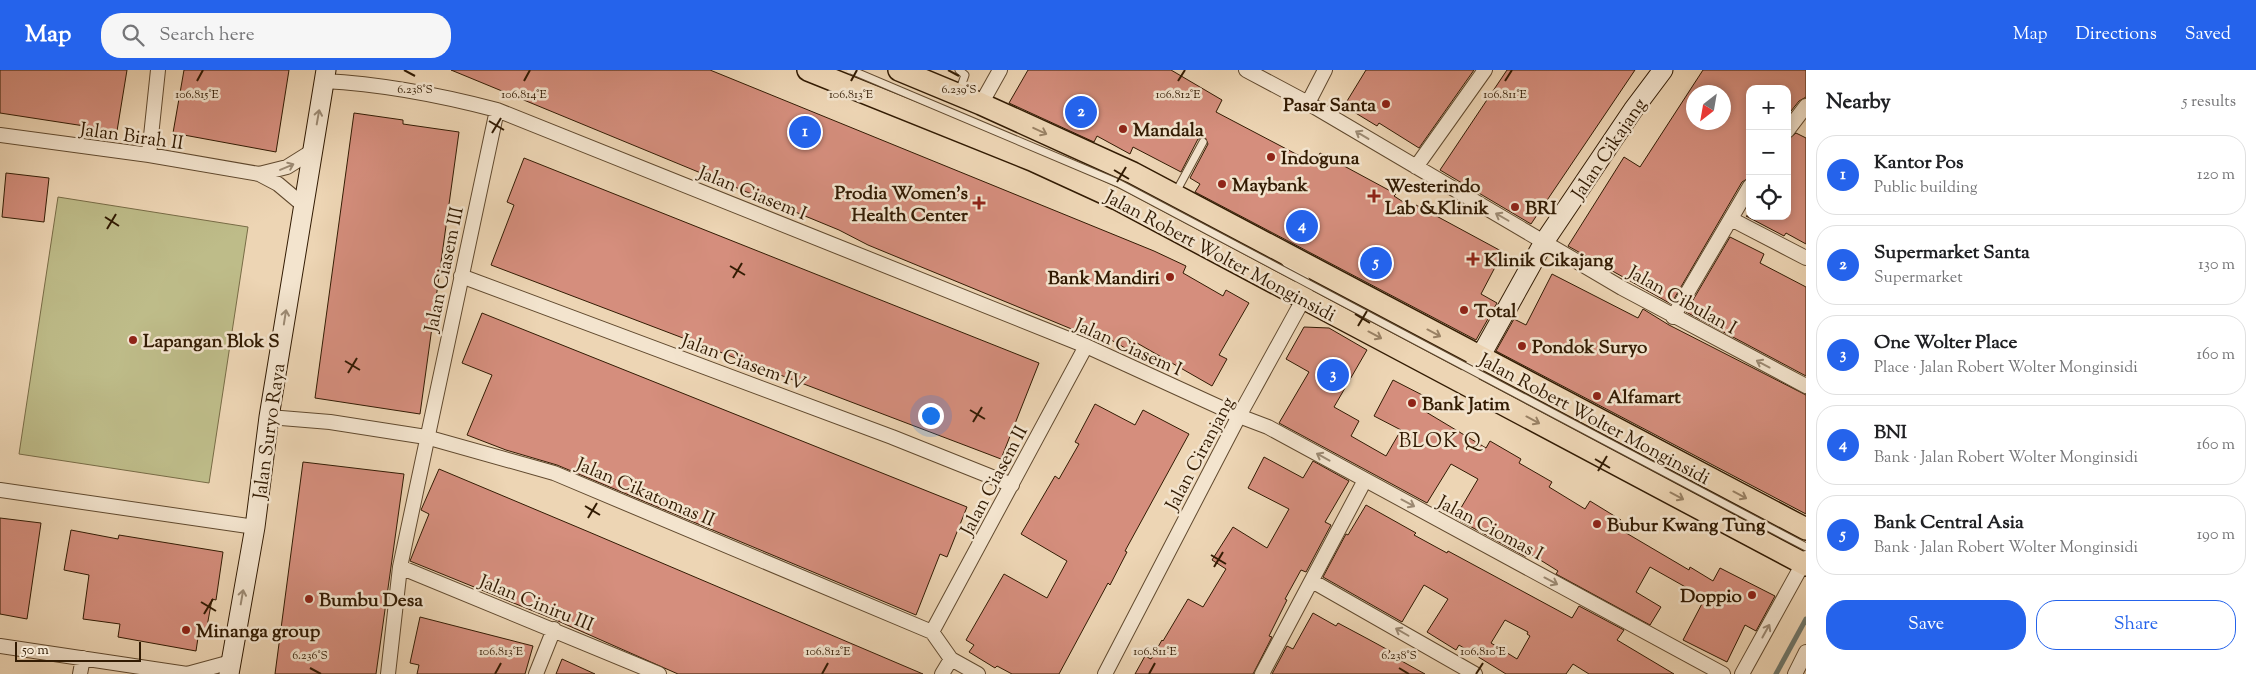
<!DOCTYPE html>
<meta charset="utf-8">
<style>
:root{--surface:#fff;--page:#f6f6f6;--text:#202124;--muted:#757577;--line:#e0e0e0;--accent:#2563eb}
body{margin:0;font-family:"Sorts Mill Goudy",serif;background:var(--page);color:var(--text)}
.controls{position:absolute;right:15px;top:15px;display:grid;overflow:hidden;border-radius:10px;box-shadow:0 2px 8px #0003}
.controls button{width:45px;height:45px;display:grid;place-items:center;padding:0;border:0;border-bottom:1px solid var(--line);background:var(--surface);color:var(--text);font:25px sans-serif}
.compass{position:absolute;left:1686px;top:15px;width:45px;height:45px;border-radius:50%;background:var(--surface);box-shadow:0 2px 8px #0003;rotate:211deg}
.scale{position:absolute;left:15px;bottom:12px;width:126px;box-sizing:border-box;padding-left:5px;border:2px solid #321b03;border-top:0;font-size:14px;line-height:18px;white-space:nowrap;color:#321b03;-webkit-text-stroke:4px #f3e4ce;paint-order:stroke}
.you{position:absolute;left:930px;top:345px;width:18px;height:18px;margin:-12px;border:4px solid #fff;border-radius:50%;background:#1a73e8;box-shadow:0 0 0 8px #1a73e833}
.badge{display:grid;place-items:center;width:32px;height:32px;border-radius:50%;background:var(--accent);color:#fff;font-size:16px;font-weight:700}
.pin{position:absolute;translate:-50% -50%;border:2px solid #fff;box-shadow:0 1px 5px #0006}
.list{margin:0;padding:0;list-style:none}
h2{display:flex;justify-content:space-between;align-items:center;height:65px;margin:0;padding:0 20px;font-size:21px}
h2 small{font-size:16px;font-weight:400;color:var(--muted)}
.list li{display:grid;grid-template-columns:32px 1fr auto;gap:15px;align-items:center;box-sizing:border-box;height:80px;margin:0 10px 10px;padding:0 10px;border:1px solid var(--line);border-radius:20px}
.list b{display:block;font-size:19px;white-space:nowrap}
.list p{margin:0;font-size:16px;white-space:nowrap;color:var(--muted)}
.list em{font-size:16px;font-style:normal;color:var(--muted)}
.actions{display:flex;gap:10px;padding:15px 20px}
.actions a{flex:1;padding:11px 0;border:1px solid var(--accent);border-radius:20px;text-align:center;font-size:18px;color:var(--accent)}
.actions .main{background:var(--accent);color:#fff}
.icon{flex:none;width:28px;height:28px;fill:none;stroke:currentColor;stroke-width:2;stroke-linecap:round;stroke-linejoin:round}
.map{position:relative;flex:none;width:1806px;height:604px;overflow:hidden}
header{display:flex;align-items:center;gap:30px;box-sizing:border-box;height:70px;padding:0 25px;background:var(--accent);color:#fff}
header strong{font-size:24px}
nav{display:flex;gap:28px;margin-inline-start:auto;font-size:18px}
.search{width:350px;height:45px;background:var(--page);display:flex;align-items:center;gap:12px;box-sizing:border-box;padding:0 18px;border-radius:20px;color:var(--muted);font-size:19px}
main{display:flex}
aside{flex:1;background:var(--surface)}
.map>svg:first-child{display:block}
.garden{fill:#bebc89;stroke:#786c46}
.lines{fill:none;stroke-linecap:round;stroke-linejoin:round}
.stream{stroke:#70796d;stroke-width:5}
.building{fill:#d58e7d;stroke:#321b03;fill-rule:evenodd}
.lane-casing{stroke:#614a2f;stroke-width:9}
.street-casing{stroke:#614a2f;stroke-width:16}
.secondary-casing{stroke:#321b03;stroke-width:21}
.primary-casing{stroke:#321b03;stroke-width:24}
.lane{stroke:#f3e4ce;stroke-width:7}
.street{stroke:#f3e4ce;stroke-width:14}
.secondary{stroke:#f3e4ce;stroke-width:19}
.primary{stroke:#edd5b4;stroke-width:21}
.lane-bridge-casing{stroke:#614a2f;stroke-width:9;stroke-linecap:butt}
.lane-bridge{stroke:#f3e4ce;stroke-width:7}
.oneway{stroke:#9c8a73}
.oneway2{stroke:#998164}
.ticks{fill:none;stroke:#321b03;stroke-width:2}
.poi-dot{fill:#8f2418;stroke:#f3e4ce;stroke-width:2}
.labels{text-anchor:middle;stroke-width:5;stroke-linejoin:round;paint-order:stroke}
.poi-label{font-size:19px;font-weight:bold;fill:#321b03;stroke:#f3e4ce;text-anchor:start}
.street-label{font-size:19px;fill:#321b03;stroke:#f3e4ce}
.neighbourhood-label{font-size:20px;letter-spacing:1px;fill:#321b03;stroke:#f3e4ce}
.ticks-label{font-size:12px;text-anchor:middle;fill:#321b03;stroke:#f3e4ce;stroke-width:5;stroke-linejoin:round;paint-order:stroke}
</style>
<header>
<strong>Map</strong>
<div class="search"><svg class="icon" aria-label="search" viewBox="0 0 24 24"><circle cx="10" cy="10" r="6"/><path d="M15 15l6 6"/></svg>Search here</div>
<nav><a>Map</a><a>Directions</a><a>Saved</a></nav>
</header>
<main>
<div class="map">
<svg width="1806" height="604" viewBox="0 0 1806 604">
<rect width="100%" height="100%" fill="#edd5b4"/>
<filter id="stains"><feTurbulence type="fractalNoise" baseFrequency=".004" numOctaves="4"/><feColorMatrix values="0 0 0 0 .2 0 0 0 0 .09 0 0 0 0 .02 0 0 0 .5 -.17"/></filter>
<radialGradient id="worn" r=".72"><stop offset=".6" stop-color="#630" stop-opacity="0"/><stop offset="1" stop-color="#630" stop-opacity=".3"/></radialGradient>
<path class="garden" d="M58,127L248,157L209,413L19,384Z"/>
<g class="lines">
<path class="stream" d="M1776,604L1806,549"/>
</g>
<path class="building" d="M0,0H127L117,61L0,43Z
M184,0H289L276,82L173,63Z
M451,0H710L1154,181L1186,196L1183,203L1223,226L1226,220L1249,233L1219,285L1227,289L1212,316L1137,273L1132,282L1094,260L1091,267L868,175L839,160Z
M1028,0H1171L1222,30L1216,42L1315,94L1320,83L1396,124L1394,126L1414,139L1416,135L1503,182L1481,224L1497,233L1476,270L1195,122L1200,114L1190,108L1208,74L1205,67L1198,69L1181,102L1133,77L1130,84L1097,66L1094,72L1009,33Z
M1366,0H1474L1419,78L1379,53L1377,56L1344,36Z
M1507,0H1635L1531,154L1440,100Z
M1703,0H1806V27L1799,31L1787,46V19H1750V107L1742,112L1671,234L1568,176L1624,87L1640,97ZM1694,22H1724V52H1694Z
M354,43L403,50V54L459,62L420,344L315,328Z
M1796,63L1806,68V174L1786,163L1784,166L1746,146H1787V70Z
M524,88L1039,293L1001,389L491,195L514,135L507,132Z
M6,103L49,108L44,152L2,147Z
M1730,167L1764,184L1760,193L1806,217V306L1686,242Z
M1552,204L1638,248L1643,239L1669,255L1806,325V444L1496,281L1514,249L1526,255Z
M482,243L967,437L947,487L940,484L916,545L557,395L506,380L467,365L492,305L462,293Z
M1304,257L1329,258L1367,280L1334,337L1359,351L1351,366L1386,386L1401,360L1374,346L1393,310L1432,330L1426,342L1486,378L1490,371L1521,389L1519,393L1552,412L1549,417L1585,439L1590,431L1621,450L1616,457L1689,500L1690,497L1713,511L1720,498L1775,526L1756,561L1745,555L1727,592L1683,570L1705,528L1650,497L1636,522L1661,537L1650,555L1556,504L1558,501L1529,483L1526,487L1455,448L1478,409L1451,394L1427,433L1279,353L1309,302L1286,289Z
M1095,334L1135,355L1143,340L1189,364L1125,481L1127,482L1110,515L1108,513L1059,604H1012L997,596L995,598L969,582L974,575L966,570L1004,504L1047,528L1067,491L1021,464L1055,406L1059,409L1079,374L1075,372Z
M1264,387L1303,408L1313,391L1349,411L1325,452L1331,455L1306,502L1301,500L1285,529L1287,530L1269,566L1272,567L1253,604H1135L1145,586L1151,589L1162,570L1163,571L1188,529L1203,537L1226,499L1212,490L1233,457L1267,478L1289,439L1248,418Z
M303,392L404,404L376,604H275Z
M439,399L589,462L923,604H678L558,551L410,491L429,444L421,440Z
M1366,435L1416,463L1414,465L1447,483L1448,481L1572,548L1579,536L1624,560L1617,570L1674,604H1589L1573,594L1566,604H1506L1459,575L1456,580L1427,562L1448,529L1424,515L1402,552L1323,507L1346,464L1348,465ZM1505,550L1528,562L1527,564L1530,566L1517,589L1491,573Z
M0,448L41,453L27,549L0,544Z
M71,460L118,469L119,465L223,482L216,530L212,529L206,562L199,561L196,581L118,567L120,554L83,549L89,505L64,500Z
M1313,543L1336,556L1338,553L1368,569L1390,581L1389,584L1425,604H1272L1287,576L1293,579Z
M420,547L533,576L525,604H417L419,595L410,593Z
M562,589L595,604H556Z"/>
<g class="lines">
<g class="lane-casing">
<path id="lane" d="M959,22L965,5L959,0
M1176,122L1203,72"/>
</g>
<g class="street-casing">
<path id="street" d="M1246,0L1308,33L1622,218L1806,316
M324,11C383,14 440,25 497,40L1086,276L1239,346L1268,357L1723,604
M1308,33L1325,0
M981,34L1000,0
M1787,61L1806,36
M0,65L149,85L259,104L278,114L303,135
M149,85L158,0
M1416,97L1485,0
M259,104L287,97L311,82
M1731,149L1806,188
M461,206L892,367L1012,415
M1673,247L1750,116
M269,347L330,352L426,367L554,403L932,562L951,589L978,604
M0,420L255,457
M400,497L659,604
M1312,511L1475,604
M932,562L1086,276
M0,576L187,604L231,592
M80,604L83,588
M388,604L400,497L497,40
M536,604L554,559
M942,604L951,589
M1105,604L1239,346L1304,228C1309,213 1294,198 1285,186
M1262,604L1365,410
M1742,604L1806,488
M1795,604L1806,582"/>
</g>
<g class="secondary-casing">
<path id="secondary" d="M1465,314L1544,172L1633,40L1663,0
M229,604L255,457L269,347L326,0"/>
</g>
<g class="primary-casing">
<path id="primary" d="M808,0L1032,90L1117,129L1806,495
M899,0L981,34L1133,103L1806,459"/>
</g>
<use href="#lane" class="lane"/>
<use href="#street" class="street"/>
<use href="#secondary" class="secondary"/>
<use href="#primary" class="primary"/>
<g class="lane-bridge-casing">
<path id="lane-bridge" d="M851,0L1118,113L1806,477"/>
</g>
<use href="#lane-bridge" class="lane-bridge"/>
</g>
<defs><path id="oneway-shaft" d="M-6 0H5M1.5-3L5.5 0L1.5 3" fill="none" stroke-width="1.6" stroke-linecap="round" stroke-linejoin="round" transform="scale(1.25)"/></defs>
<g class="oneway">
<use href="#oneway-shaft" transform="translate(318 47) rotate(-80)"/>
<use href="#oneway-shaft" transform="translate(1362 65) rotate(-149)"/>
<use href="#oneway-shaft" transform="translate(287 97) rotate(-23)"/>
<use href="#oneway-shaft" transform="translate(1502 147) rotate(-150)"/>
<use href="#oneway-shaft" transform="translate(285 247) rotate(-81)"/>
<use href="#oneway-shaft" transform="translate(1763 294) rotate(-152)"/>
<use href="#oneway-shaft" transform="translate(1323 387) rotate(-151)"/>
<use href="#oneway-shaft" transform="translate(1408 433) rotate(28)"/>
<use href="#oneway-shaft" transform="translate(1551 511) rotate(28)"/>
<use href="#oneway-shaft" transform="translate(242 527) rotate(-80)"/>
<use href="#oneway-shaft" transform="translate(1766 561) rotate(-61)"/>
<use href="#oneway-shaft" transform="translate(1402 562) rotate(-150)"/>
</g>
<g class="oneway2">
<use href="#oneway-shaft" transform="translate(1040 61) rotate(25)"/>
<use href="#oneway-shaft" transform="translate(1434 263) rotate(28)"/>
<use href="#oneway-shaft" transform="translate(1375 265) rotate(28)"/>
<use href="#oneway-shaft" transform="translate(1533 350) rotate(28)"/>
<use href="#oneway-shaft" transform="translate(1740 425) rotate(28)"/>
<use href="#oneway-shaft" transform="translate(1677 426) rotate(28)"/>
</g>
<path class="ticks" d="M404,0L415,6M948,0L959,6M197,11L203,0M524,11L530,0M851,11L857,0M1178,11L1185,0M1505,11L1512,0M489,51L504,60M492,63L501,48M1114,100L1129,109M1117,112L1126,97M105,147L119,156M107,159L116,144M730,196L745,205M733,208L742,193M1355,244L1370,253M1358,256L1367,241M345,291L360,300M348,303L357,288M970,340L985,349M973,352L982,337M1595,389L1610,398M1598,401L1607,386M585,436L600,445M588,448L597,433M1211,485L1226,494M1214,497L1223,482M201,532L216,541M204,544L213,529M310,598L321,604M1399,598L1409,604M495,604L501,593M822,604L828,593M1149,604L1155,593M1476,604L1483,593"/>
<g class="poi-dot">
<circle cx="1386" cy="34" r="5"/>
<circle cx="1123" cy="59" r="5"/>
<circle cx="1271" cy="87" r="5"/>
<circle cx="1222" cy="114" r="5"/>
<path d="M1371.5 118.5h5v5h5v5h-5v5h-5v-5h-5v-5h5z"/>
<path d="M976.5 125.5h5v5h5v5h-5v5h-5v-5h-5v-5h5z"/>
<circle cx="1515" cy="137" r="5"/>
<path d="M1470.5 181.5h5v5h5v5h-5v5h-5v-5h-5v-5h5z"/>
<circle cx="1170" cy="207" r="5"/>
<circle cx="1464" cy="240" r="5"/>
<circle cx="133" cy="270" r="5"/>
<circle cx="1522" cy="276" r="5"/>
<circle cx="1597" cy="326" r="5"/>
<circle cx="1412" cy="333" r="5"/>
<circle cx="1597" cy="454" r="5"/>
<circle cx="1752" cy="525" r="5"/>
<circle cx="309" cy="529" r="5"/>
<circle cx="186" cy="560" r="5"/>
</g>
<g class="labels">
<g class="poi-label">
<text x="1376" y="41" text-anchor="end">Pasar Santa</text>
<text x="1133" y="66">Mandala</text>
<text x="1281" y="94">Indoguna</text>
<text x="1232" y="121">Maybank</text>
<text x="1385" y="122">Westerindo<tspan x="1385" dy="22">Lab &amp;Klinik</tspan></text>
<text x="968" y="129" text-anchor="end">Prodia Women's<tspan x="968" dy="22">Health Center</tspan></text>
<text x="1525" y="144">BRI</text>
<text x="1484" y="196">Klinik Cikajang</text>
<text x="1160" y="214" text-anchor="end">Bank Mandiri</text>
<text x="1474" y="247">Total</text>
<text x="143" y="277">Lapangan Blok S</text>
<text x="1532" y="283">Pondok Suryo</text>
<text x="1607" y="333">Alfamart</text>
<text x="1422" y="340">Bank Jatim</text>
<text x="1607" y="461">Bubur Kwang Tung</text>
<text x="1742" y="532" text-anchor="end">Doppio</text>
<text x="319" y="536">Bumbu Desa</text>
<text x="196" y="567">Minanga group</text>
</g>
<g class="street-label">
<text transform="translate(132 65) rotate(8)" y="7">Jalan Birah II</text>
<text transform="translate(1608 78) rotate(-56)" y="7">Jalan Cikajang</text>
<text transform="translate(753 122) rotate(22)" y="7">Jalan Ciasem I</text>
<text transform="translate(1221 185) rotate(28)" y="7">Jalan Robert Wolter Monginsidi</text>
<text transform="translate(443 199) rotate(-78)" y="7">Jalan Ciasem III</text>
<text transform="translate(1683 229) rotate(29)" y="7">Jalan Cibulan I</text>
<text transform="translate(1129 276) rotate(24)" y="7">Jalan Ciasem I</text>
<text transform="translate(744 291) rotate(20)" y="7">Jalan Ciasem IV</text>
<text transform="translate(1595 348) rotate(28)" y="7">Jalan Robert Wolter Monginsidi</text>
<text transform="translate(268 361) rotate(-82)" y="7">Jalan Suryo Raya</text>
<text transform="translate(1199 383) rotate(-62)" y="7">Jalan Ciranjang</text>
<text transform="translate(993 410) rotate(-62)" y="7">Jalan Ciasem II</text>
<text transform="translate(646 421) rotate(23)" y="7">Jalan Cikatomas II</text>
<text transform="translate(1491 457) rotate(28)" y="7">Jalan Ciomas I</text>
<text transform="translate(537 532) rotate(22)" y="7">Jalan Ciniru III</text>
</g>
<g class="neighbourhood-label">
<text x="1440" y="377">BLOK Q</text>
</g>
</g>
<g class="ticks-label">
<text x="415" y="23">6.238°S</text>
<text x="959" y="23">6.239°S</text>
<text x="524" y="28">106.814°E</text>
<text x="851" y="28">106.813°E</text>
<text x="1178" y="28">106.812°E</text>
<text x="1505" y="28">106.811°E</text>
<text x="197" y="28">106.815°E</text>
<text x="501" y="585">106.813°E</text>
<text x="828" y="585">106.812°E</text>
<text x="1155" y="585">106.811°E</text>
<text x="1483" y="585">106.810°E</text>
<text x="310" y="589">6.236°S</text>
<text x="1399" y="589">6.238°S</text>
</g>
<rect width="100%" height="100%" filter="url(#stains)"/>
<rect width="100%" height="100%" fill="url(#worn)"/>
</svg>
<div class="controls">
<button>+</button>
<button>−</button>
<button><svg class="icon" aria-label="locate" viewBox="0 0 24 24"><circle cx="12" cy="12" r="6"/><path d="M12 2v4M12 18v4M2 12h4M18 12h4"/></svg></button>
</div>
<svg class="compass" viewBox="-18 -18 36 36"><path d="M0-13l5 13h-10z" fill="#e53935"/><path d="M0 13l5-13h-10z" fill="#757577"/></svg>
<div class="scale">50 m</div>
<div class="you"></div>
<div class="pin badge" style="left:805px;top:62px">1</div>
<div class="pin badge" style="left:1081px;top:42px">2</div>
<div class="pin badge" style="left:1333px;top:305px">3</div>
<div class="pin badge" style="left:1302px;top:156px">4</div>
<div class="pin badge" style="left:1376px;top:193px">5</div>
</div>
<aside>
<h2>Nearby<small>5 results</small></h2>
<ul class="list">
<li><span class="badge">1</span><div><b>Kantor Pos</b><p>Public building</p></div><em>120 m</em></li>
<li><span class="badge">2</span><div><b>Supermarket Santa</b><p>Supermarket</p></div><em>130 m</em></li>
<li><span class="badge">3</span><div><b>One Wolter Place</b><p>Place · Jalan Robert Wolter Monginsidi</p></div><em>160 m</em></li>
<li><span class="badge">4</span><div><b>BNI</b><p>Bank · Jalan Robert Wolter Monginsidi</p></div><em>160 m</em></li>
<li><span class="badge">5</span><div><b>Bank Central Asia</b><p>Bank · Jalan Robert Wolter Monginsidi</p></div><em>190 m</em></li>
</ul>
<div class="actions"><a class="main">Save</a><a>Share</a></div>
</aside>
</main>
